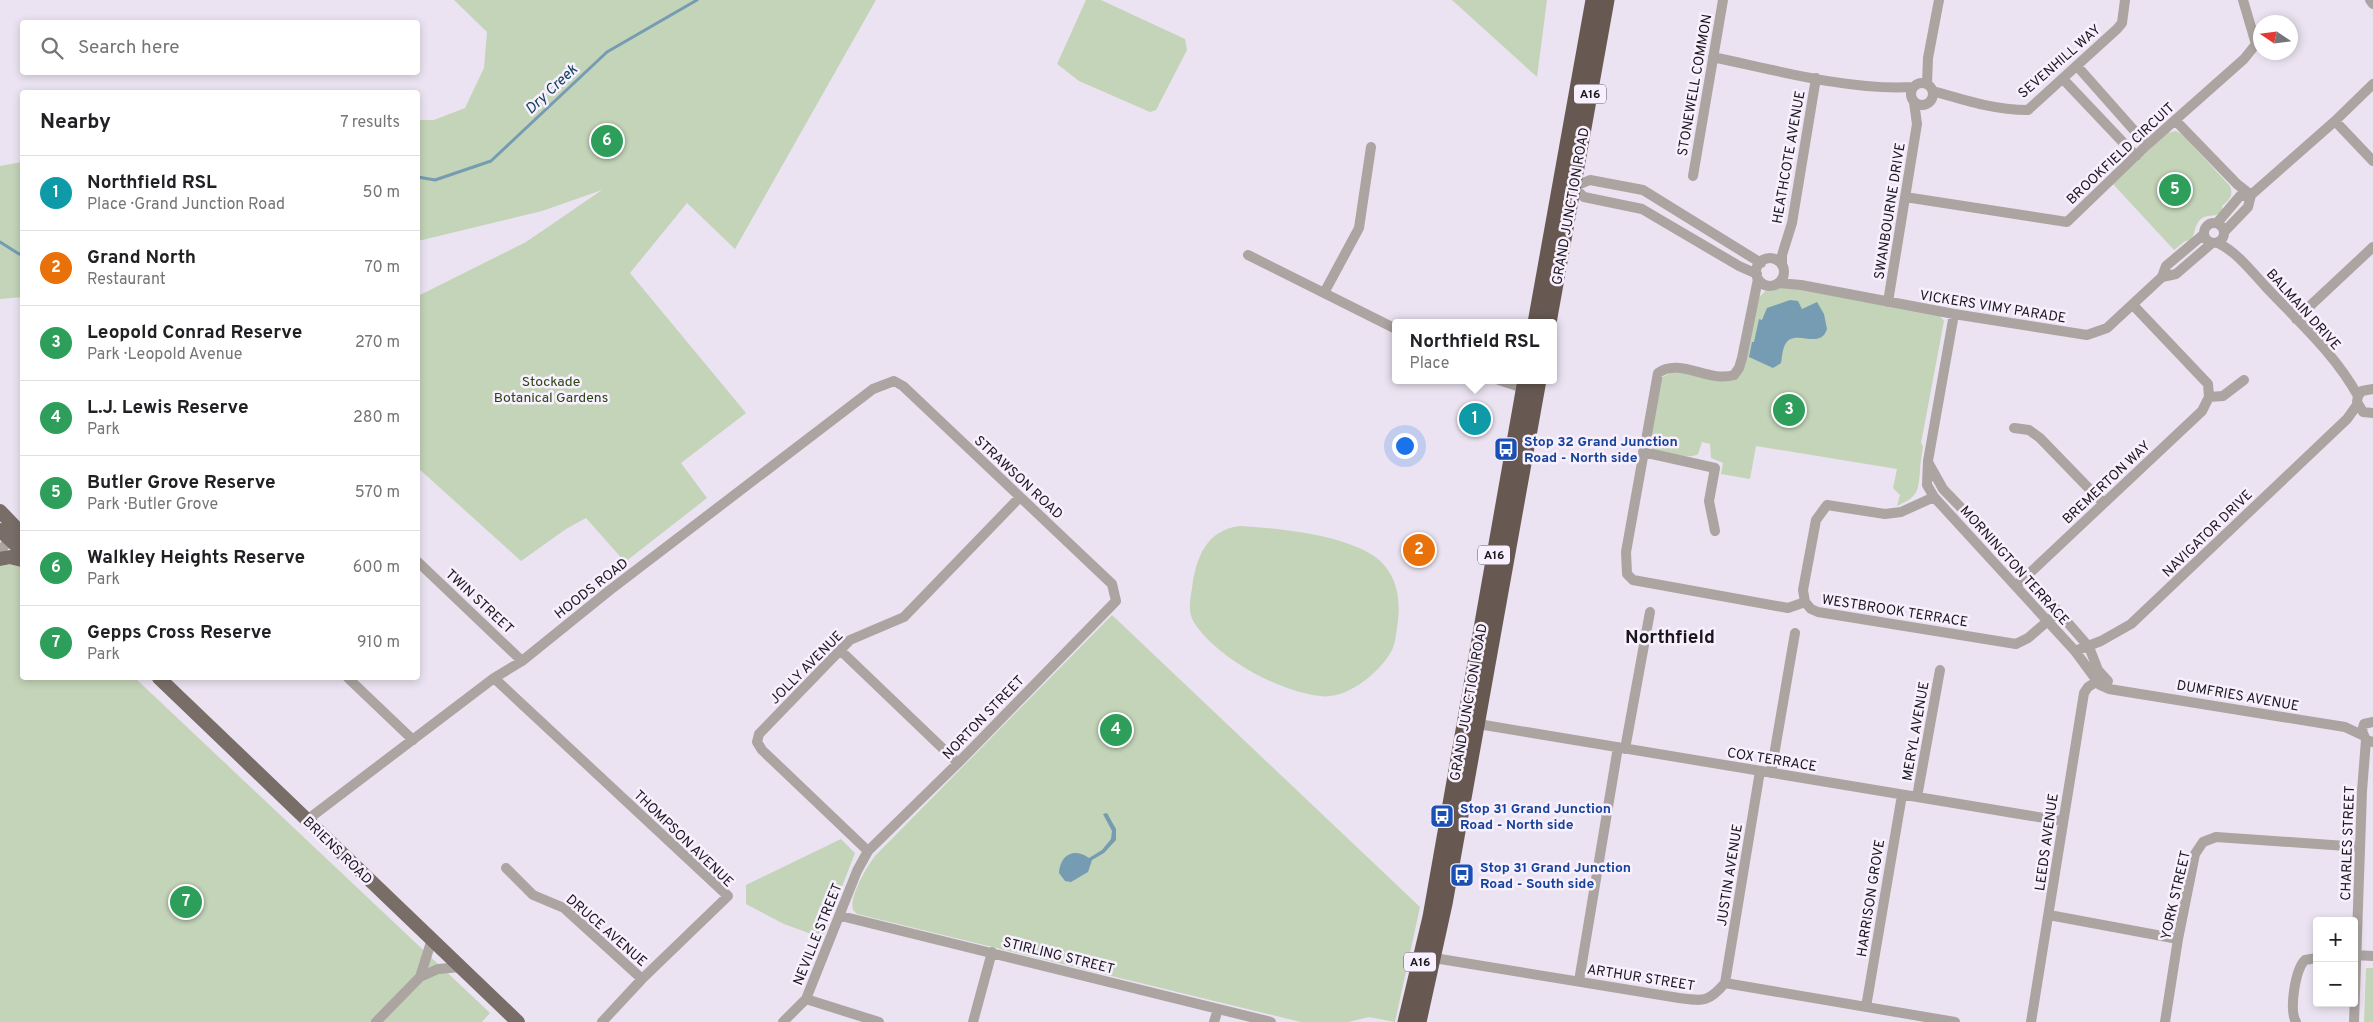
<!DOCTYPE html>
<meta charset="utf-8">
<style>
:root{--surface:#fff;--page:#f6f6f6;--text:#202124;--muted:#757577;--line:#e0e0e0;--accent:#d93025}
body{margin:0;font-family:Overpass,sans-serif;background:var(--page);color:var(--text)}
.controls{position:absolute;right:15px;bottom:15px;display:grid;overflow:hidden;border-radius:5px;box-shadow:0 2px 8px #0003}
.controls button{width:45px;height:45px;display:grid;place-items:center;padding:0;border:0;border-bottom:1px solid var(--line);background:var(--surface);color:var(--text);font:25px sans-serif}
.compass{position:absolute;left:2253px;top:15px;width:45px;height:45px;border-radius:50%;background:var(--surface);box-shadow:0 2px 8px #0003;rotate:283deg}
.you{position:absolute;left:1404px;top:445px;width:18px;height:18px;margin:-12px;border:4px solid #fff;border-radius:50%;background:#1a73e8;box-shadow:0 0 0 8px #1a73e833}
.badge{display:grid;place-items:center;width:32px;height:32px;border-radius:50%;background:var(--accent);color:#fff;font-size:16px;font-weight:700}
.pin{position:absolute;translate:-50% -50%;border:2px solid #fff;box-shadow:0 1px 5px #0006}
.popup{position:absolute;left:1392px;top:319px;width:165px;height:65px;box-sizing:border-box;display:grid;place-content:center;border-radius:5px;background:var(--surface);filter:drop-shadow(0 1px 4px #0005);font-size:16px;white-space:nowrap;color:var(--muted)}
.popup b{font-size:19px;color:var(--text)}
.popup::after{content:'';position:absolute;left:50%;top:100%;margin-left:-10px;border:10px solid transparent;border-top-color:var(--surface)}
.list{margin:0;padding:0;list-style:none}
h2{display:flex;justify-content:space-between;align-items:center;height:65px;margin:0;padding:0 20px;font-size:21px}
h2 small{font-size:16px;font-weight:400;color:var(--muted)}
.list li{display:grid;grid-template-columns:32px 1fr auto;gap:15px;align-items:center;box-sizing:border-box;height:75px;padding:0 20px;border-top:1px solid var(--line)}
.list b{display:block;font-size:19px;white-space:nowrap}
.list p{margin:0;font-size:16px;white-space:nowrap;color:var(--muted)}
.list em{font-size:16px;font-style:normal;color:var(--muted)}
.icon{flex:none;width:28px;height:28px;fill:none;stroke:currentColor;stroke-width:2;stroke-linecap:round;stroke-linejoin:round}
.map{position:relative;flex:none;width:2373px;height:1022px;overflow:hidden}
.search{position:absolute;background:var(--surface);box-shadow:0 2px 8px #0003;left:20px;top:20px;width:400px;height:55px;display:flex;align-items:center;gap:12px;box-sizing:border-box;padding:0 18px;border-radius:5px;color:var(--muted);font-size:19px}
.panel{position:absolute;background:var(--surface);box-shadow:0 2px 8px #0003;left:20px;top:90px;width:400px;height:590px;border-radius:5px}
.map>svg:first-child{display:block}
.green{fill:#c3d4b8}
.water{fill:#759cb2}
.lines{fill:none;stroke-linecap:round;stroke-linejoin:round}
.stream{stroke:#759cb2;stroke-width:3}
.minor{stroke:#aba4a1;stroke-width:10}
.major{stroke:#796d67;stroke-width:14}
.highway{stroke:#675952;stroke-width:15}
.labels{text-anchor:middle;stroke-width:5;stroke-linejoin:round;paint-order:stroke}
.shield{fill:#f8f0fe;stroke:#5d5960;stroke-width:1}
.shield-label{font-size:12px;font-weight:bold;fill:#1b181d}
.street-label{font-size:14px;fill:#1b181d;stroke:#f8f0fe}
.park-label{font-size:14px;fill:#2a4510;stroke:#f8f0fe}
.transit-label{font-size:14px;font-weight:bold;fill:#164399;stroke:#f8f0fe;text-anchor:start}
.water-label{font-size:15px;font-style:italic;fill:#0f435c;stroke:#f8f0fe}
.district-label{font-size:19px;font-weight:bold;fill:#1b181d;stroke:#f8f0fe}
</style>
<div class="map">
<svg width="2373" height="1022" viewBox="0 0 2373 1022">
<rect width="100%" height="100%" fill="#ebe3f1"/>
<path class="green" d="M454,0H876L735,249L687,203L630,273L746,413L681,463L707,498L625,562L586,518L566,529L521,561L418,468V296L526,242L602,190L542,211L418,241V120H434L465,108L484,68L487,32Z
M1086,0H1101L1185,39L1187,50L1156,110L1150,112L1079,81L1057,64Z
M1452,0H1547L1537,77Z
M2176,131L2182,134L2230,186C2234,196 2229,200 2222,206V212C2215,218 2205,213 2199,221C2194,227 2195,234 2191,240L2185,241L2174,250L2113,184L2167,133Z
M22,162V297L0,299V166Z
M1779,286L1939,315L1944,321L1921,443L1923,446C1922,455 1920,463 1920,471C1918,493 1918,496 1897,506L1900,495L1893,488L1897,469L1756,446L1750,479L1721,474L1723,463L1711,458L1710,444L1702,442L1698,454C1691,460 1656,453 1650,447L1660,378L1673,372L1725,380L1733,379L1758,298L1769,288Z
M1240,526C1278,528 1348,535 1378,559C1399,577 1401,603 1397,628C1396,635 1395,644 1392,650C1380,673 1346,700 1320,696C1278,691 1219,659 1195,624C1187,612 1190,601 1192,588C1196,558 1206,530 1240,526Z
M0,559L22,560V678H135L490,1013L482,1022H0Z
M1112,615L1420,907L1395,1022L1369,1017L1348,1022H1301L857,914L853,910C849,897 867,866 875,856Z
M841,839L855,853L822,938L784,924L746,904V885Z
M2366,968H2373V1022H2364Z"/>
<path class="water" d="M1790,300L1798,301L1802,309L1817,302L1824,314L1827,329C1820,352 1792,325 1784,347C1782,352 1782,358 1781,363L1773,368L1749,357L1752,342H1754L1759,319L1762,320L1767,308Z
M1107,813L1116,829V840L1104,853L1092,860L1088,872L1071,882L1065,881L1059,873C1060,855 1074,847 1089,858L1102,850L1111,839L1112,831L1103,814Z"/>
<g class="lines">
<path class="stream" d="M418,177L435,180L491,161L607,52L697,0
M0,242L19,254L22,253"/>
<path class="minor" d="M2370,0L2373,4
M1713,57C1775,70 1850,91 1913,87
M2077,66L2147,145
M2063,79L2136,156
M1911 94a11 11 0 1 1 22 0a11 11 0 1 1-22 0Z
M1927,84L1928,58L1939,0
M1933,91C1964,100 1995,110 2028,110L2117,29L2122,23L2125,0
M2175,120L2237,184L2251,195
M2335,121L2373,161
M1693,176L1723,0
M1905,197L2067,222L2147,145L2244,59L2256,44L2243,0
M2204 233a10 10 0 1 1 20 0a10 10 0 1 1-20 0Z
M2217,223L2240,196L2251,195
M2224,232L2248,207L2251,195L2335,121L2373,84
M2218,243C2237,252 2252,272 2266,287C2298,321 2336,355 2358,396
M1248,255L1396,329
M1756 272a14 14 0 1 1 28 0a14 14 0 1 1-28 0Z
M1782,265V255L1792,223L1816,78
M1757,274L1739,266L1642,209L1584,197L1573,187L1590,180L1643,190L1761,263
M2162,277L2176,274L2212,243
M1758,279L1742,358L1739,368L1734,375C1709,383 1680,357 1658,373L1626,552L1627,574L1633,580L1788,608L1805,602L1811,609L1818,612L2016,644L2028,638L2058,612
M1779,283L1801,285L1954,314L2087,335L2107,328L2162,277L2166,266L2204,234
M1324,293L1359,228L1371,147
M1888,302L1917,124L1914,102
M1954,314L1928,461L1927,485L1934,497L2075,651L2100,685L2109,689L2345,727L2362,735
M2296,319L2373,247
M1499,380L1529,390
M2373,389L2362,391L2358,396L2357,402L2363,412L2373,413
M2209,397L2223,396L2244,380
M2014,428L2029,430L2040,438L2103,503
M1643,452L1715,468L1709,501L1715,531
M1929,464L1943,489L2027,576L2089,647L2098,670L2108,681
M0,552L12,535
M418,562L522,661
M2017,585L2202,411L2209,397L2208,384L2133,305
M1805,602L1803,590L1816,520L1827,505L1885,514L1901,512L1934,497
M840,650L958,763
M2075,651L2101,641L2131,624L2347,419L2357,405
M348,678L413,740
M494,678L728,896L642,979L602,1022
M2373,722L2364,724L2362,731L2366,740L2373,742
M1478,724L2062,821
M1625,749L1650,612
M1771,773L1795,633
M1917,797L1940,670
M307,820L494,678L522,661L610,590L873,389L894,381L903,386L1112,584L1116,601L958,763L868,851L857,871L806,999L783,1022
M868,851L762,750L757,742L759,734L850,640L904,617L1020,497
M506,868L533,895L564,908L642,979
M2049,915L2178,939
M841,916L1271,1022
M2354,955L2373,956
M1434,958L1679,998C1703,1001 1708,1003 1725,983L1955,1022
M420,977L432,939
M1579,981L1618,747
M1725,983L1760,771
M806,999L879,1022
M1866,1007L1902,795
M376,1022L420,977L438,969L461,967
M973,1022L992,952
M1214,1022L1218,1009
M2031,1022L2084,693L2088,687L2104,677
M2165,1022L2178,939L2195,854L2203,842L2216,837L2360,847
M2296,1022C2289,1010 2295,970 2305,960L2317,958
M2354,1022L2362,791L2366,740"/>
<path class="major" d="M0,511L22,534
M0,530L22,551
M0,559L10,557L22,560
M159,678L518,1022"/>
<path class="highway" d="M1535,323L1593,0
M1549,323L1607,0
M1405,1022L1430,917L1525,380
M1419,1022L1445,904L1539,380"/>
</g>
<defs>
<g id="bus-square" transform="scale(1.25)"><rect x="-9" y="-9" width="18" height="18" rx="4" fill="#1a4fb4" stroke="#f8f0fe"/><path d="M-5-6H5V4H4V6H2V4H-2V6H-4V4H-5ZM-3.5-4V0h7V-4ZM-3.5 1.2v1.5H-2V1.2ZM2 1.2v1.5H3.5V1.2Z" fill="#fff"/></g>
</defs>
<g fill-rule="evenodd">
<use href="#bus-square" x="1506" y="449"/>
<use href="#bus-square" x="1442" y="816"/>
<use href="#bus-square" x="1462" y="875"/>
</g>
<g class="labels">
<g class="shield">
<rect x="1574" y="84.5" width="32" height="19" rx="4"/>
<rect x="1478" y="545.5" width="32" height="19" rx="4"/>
<rect x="1404" y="952.5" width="32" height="19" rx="4"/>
</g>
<g class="shield-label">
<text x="1590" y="98">A16</text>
<text x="1494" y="559">A16</text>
<text x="1420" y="966">A16</text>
</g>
<g class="street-label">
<text transform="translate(2059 61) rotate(-41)" y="5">SEVENHILL WAY</text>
<text transform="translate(1694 85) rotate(-80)" y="5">STONEWELL COMMON</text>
<text transform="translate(2120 153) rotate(-43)" y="5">BROOKFIELD CIRCUIT</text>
<text transform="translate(1788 157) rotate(-80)" y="5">HEATHCOTE AVENUE</text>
<text transform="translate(1570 206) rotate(-80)" y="5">GRAND JUNCTION ROAD</text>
<text transform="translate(1889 211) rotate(-81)" y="5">SWANBOURNE DRIVE</text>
<text transform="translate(1993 306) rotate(9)" y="5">VICKERS VIMY PARADE</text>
<text transform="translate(2304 309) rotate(48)" y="5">BALMAIN DRIVE</text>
<text transform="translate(1019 477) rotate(43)" y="5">STRAWSON ROAD</text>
<text transform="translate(2106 482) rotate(-43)" y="5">BREMERTON WAY</text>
<text transform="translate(2207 533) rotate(-44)" y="5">NAVIGATOR DRIVE</text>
<text transform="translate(2015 565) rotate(48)" y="5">MORNINGTON TERRACE</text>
<text transform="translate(591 588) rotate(-38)" y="5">HOODS ROAD</text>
<text transform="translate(480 601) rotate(43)" y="5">TWIN STREET</text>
<text transform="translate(1895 610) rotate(9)" y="5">WESTBROOK TERRACE</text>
<text transform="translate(806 667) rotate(-45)" y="5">JOLLY AVENUE</text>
<text transform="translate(2238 695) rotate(10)" y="5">DUMFRIES AVENUE</text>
<text transform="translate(1468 702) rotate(-80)" y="5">GRAND JUNCTION ROAD</text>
<text transform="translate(983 717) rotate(-46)" y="5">NORTON STREET</text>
<text transform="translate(1915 731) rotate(-80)" y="5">MERYL AVENUE</text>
<text transform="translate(1772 759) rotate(9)" y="5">COX TERRACE</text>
<text transform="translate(684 838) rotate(44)" y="5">THOMPSON AVENUE</text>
<text transform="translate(2046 842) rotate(-82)" y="5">LEEDS AVENUE</text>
<text transform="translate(2347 843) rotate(-88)" y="5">CHARLES STREET</text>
<text transform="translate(338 850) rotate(44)" y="5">BRIENS ROAD</text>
<text transform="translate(1729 875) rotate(-81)" y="5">JUSTIN AVENUE</text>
<text transform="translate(2175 895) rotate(-77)" y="5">YORK STREET</text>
<text transform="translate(1870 898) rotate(-81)" y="5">HARRISON GROVE</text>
<text transform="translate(607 930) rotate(41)" y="5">DRUCE AVENUE</text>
<text transform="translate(817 934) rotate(-68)" y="5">NEVILLE STREET</text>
<text transform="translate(1059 955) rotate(14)" y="5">STIRLING STREET</text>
<text transform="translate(1641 977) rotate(9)" y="5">ARTHUR STREET</text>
</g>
<g class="park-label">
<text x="551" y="386">Stockade<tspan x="551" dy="16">Botanical Gardens</tspan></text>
</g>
<g class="transit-label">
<text x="1524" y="446">Stop 32 Grand Junction<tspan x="1524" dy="16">Road - North side</tspan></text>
<text x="1460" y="813">Stop 31 Grand Junction<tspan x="1460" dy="16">Road - North side</tspan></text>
<text x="1480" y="872">Stop 31 Grand Junction<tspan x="1480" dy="16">Road - South side</tspan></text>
</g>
<g class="water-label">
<text transform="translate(551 89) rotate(-43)" y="5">Dry Creek</text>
</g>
<g class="district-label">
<text x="1670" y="643">Northfield</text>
</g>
</g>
</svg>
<div class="controls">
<button>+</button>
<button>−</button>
</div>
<svg class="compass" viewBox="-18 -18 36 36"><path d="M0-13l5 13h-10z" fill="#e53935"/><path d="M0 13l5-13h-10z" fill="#757577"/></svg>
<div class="you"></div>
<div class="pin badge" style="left:1475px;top:419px;background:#0f9aa8">1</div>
<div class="popup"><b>Northfield RSL</b>Place</div>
<div class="pin badge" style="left:1419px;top:550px;background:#e8710a">2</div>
<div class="pin badge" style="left:1789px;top:410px;background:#2e9e5b">3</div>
<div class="pin badge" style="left:1116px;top:730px;background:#2e9e5b">4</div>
<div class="pin badge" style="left:2175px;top:190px;background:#2e9e5b">5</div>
<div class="pin badge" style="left:607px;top:141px;background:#2e9e5b">6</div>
<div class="pin badge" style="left:186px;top:902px;background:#2e9e5b">7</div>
<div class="search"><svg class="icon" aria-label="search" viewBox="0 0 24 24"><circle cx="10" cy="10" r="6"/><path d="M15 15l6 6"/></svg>Search here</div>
<section class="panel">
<h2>Nearby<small>7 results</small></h2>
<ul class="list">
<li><span class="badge" style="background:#0f9aa8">1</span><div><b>Northfield RSL</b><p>Place · Grand Junction Road</p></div><em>50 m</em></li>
<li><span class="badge" style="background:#e8710a">2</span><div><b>Grand North</b><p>Restaurant</p></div><em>70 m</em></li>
<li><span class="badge" style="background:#2e9e5b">3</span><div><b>Leopold Conrad Reserve</b><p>Park · Leopold Avenue</p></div><em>270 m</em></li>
<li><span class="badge" style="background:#2e9e5b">4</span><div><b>L.J. Lewis Reserve</b><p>Park</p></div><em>280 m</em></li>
<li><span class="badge" style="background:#2e9e5b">5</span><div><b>Butler Grove Reserve</b><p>Park · Butler Grove</p></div><em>570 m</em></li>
<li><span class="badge" style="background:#2e9e5b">6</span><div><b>Walkley Heights Reserve</b><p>Park</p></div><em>600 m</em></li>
<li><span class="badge" style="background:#2e9e5b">7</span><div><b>Gepps Cross Reserve</b><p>Park</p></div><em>910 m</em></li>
</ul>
</section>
</div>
